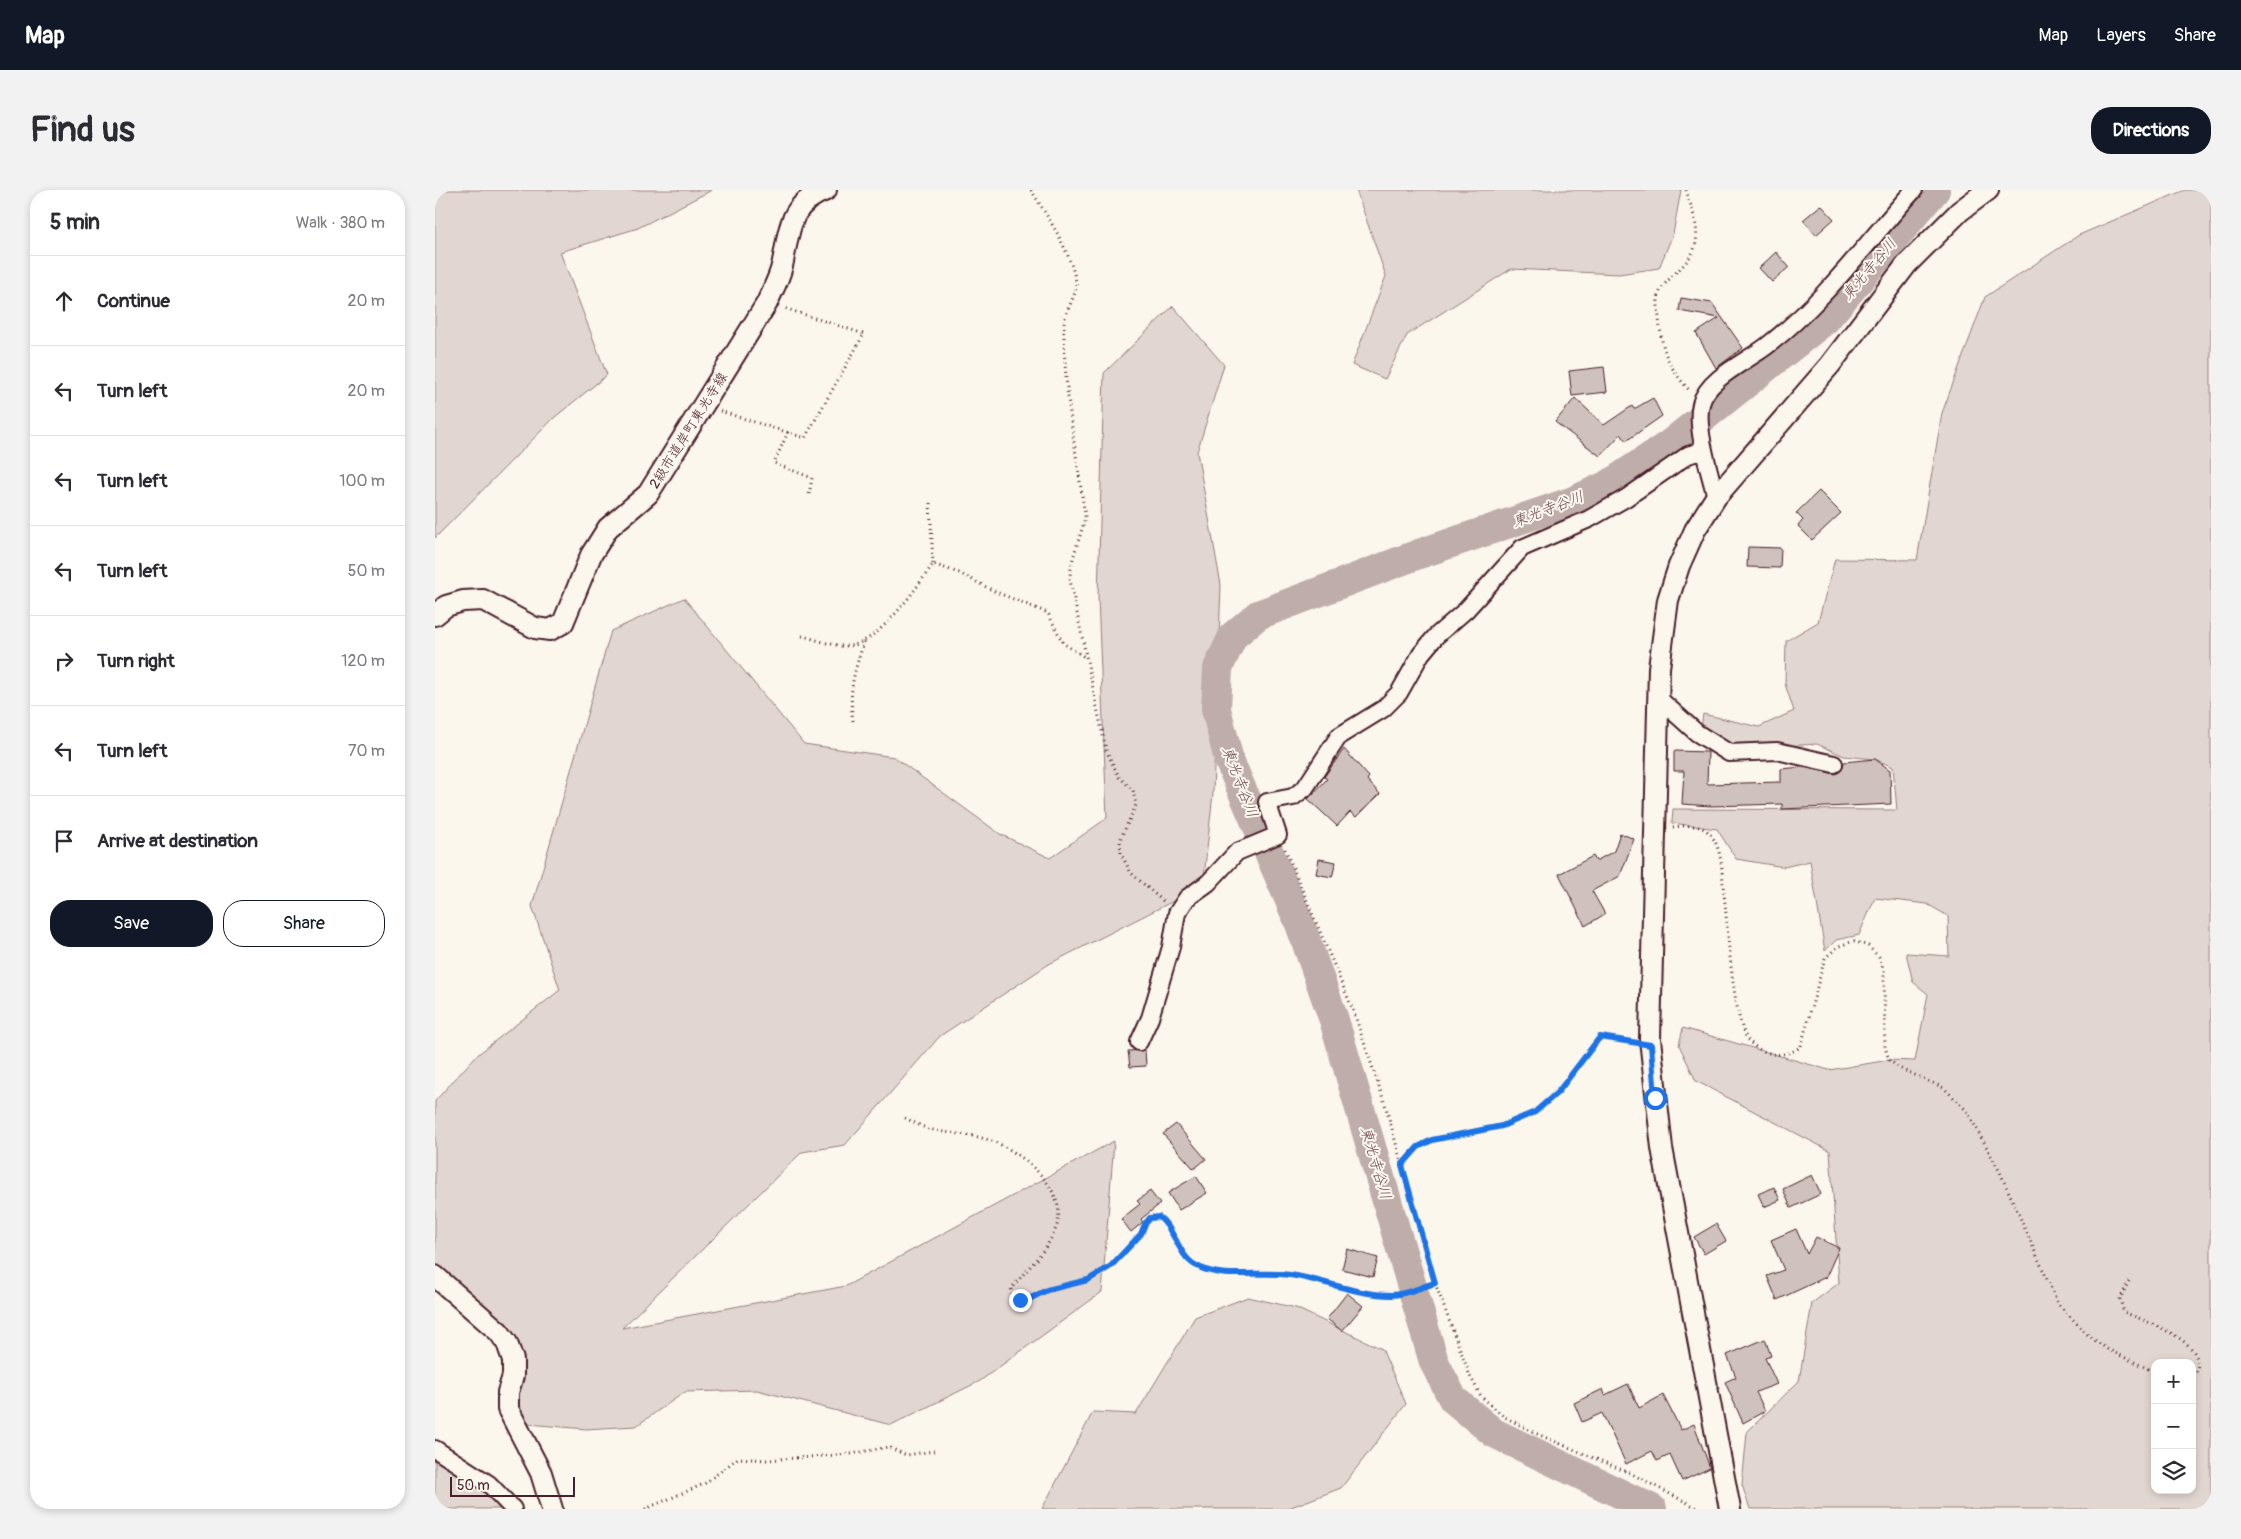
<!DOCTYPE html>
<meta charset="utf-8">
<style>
:root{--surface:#fff;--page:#f2f2f3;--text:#2b2b33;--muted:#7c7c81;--line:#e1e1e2;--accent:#111827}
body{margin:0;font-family:Pangolin,"Klee One",sans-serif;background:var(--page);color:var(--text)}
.controls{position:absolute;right:15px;bottom:15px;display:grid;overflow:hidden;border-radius:10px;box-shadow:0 2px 8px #0003}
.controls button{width:45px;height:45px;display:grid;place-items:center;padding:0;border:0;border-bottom:1px solid var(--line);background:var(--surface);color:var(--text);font:25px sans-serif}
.scale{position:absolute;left:15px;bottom:12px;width:125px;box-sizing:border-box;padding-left:5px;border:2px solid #4a1f2b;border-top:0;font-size:14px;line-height:18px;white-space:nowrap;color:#4a1f2b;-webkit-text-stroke:4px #fbf7ec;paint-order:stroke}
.stop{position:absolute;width:15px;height:15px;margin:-11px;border:4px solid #1a73e8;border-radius:50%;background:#fff}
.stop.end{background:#1a73e8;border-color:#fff;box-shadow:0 1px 5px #0008}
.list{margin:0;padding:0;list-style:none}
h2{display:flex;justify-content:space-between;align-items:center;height:65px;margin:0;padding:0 20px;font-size:21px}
h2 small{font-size:16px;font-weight:400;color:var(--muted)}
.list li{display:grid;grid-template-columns:32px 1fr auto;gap:15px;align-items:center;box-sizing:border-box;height:90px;padding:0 20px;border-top:1px solid var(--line)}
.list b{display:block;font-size:19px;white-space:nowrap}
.list em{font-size:16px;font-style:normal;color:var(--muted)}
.actions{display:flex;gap:10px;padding:15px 20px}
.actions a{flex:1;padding:11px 0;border:1px solid var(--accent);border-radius:20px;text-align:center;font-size:18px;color:var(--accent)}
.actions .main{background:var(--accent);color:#fff}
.icon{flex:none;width:28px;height:28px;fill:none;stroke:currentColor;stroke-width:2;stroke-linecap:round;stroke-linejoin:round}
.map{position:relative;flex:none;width:1776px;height:1319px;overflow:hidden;border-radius:20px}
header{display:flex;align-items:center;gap:30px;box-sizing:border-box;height:70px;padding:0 25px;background:var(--accent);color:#fff}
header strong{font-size:24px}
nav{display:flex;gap:28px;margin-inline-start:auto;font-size:18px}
.intro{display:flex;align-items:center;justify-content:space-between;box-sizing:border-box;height:120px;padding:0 30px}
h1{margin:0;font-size:35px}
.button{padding:12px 22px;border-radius:20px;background:var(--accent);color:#fff;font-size:18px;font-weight:700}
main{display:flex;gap:30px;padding:0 30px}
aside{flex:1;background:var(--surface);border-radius:20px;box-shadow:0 2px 8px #0003}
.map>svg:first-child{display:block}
.green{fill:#e2d7d0;stroke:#967b7e;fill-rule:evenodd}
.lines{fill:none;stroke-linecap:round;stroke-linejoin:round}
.river{stroke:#bfadaa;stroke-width:30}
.building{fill:#cfc2bc;stroke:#4a1f2b}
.minor-casing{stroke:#4a1f2b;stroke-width:20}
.tertiary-casing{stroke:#4a1f2b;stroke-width:24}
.path{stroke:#4a1f2b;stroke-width:3;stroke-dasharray:1 4;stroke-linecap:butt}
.minor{stroke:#fbf7ec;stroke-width:16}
.tertiary{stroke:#fbf7ec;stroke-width:20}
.route{stroke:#1a73e8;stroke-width:6}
.labels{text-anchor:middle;stroke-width:4;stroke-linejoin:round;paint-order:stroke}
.street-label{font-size:14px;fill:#4a1f2b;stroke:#fbf7ec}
.water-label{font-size:15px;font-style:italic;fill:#6d4a51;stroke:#fbf7ec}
</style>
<header>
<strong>Map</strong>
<nav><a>Map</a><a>Layers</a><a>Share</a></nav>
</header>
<div class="intro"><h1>Find us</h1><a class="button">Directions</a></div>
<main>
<aside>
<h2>5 min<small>Walk · 380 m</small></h2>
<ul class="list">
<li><svg class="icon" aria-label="ahead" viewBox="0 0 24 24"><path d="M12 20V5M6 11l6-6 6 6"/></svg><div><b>Continue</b></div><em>20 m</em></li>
<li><svg class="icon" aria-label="left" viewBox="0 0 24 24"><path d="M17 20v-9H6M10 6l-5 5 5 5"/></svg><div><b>Turn left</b></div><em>20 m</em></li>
<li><svg class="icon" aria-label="left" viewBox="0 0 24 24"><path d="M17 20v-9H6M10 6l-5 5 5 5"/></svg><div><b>Turn left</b></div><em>100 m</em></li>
<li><svg class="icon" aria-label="left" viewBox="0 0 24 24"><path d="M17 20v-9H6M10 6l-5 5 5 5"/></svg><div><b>Turn left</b></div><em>50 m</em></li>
<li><svg class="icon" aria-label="right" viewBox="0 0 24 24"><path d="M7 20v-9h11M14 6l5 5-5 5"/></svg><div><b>Turn right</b></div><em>120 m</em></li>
<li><svg class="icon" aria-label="left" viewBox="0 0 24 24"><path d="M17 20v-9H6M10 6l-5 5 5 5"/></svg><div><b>Turn left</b></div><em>70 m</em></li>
<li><svg class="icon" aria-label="arrive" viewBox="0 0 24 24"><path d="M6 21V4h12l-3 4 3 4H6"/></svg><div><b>Arrive at destination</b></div></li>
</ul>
<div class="actions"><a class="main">Save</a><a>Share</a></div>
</aside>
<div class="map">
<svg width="1776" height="1319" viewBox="0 0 1776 1319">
<rect width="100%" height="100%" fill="#fbf7ec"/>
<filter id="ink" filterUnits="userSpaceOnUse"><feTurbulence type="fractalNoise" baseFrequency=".02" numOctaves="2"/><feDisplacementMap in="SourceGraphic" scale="10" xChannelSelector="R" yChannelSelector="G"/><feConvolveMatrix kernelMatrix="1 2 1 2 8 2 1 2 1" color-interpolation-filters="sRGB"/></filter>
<g filter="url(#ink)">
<path class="green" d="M0,0H277L203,38L125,62L172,185L120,227L0,348Z
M921,0H1246L1238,44L1224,78L1184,84L1076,79L972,145L950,189L917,175L951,86Z
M1750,0H1776V1319H1315L1307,1295L1312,1242L1364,1191L1377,1113L1404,1093L1395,961L1261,891L1244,855L1248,838L1394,880L1454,870L1480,871L1493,804L1478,792L1471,763L1514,766L1513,726L1492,714L1440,708L1424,745L1401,750L1390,761L1375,671L1349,677L1301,669L1282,639L1237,633L1238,619L1462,620L1458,577L1440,569L1409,566L1382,554L1296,559L1266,540L1268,524L1324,537L1359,521L1350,494L1351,451L1383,432L1400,369L1482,370L1507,223L1550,107L1644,45ZM1720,1173H1757V1300H1720Z
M738,116L789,175L762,262L786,395L778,603L768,696L614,774L505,846L410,955L367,962L187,1138L411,1096L679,951L667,1102L545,1191L456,1235L322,1200L250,1202L201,1236L151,1239L70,1232L79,1154L30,1127L0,1091V911L41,866L125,800L97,716L176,441L249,408L369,554L459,567L565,644L615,668L672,628L663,408L669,183Z
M813,1107L861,1118L947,1159L971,1214L906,1298L851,1319H607L658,1222L701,1224L760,1127Z
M0,1257L54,1300L66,1319H0Z"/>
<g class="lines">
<path class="river" d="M1217,1319L1059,1243L1018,1209L999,1172L899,830L865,734L794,570L781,519L783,478L798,446L823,425L984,364L1136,312L1175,294L1235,254L1390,130L1500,0"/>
</g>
<path class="building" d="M1386,15L1399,29L1381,45L1368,30Z
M1341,62L1354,77L1337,92L1324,78Z
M1246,108L1277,113L1308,158L1281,178L1261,143L1284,128L1244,121Z
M1169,177L1172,202L1137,206L1134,181Z
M1140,208L1169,235L1197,216L1199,219L1218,208L1227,226L1191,251L1186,244L1165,266L1120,232Z
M1384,301L1406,323L1377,350L1363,336L1368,330L1361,323Z
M1313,357L1346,358L1345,378L1312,377Z
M909,559L934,587L932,590L945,604L921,627L915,622L902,636L873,609L892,589L889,587Z
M1239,561L1273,562L1272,594L1346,592V579L1367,577L1401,584L1407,580L1409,572L1440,569L1455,580L1456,614L1347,619V614L1276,616L1247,614L1249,581H1239Z
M1185,643L1199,649L1185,686L1157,701L1170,724L1150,736L1124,684L1158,666L1161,671L1179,661Z
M884,669L901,672L897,687L881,684Z
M710,860L711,876L695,877L693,861Z
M741,934L771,969L759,979L728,944Z
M1377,985L1386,1004L1356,1018L1348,999Z
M761,986L772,1003L744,1020L733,1003Z
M1339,997L1345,1010L1329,1017L1323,1004Z
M715,1001L725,1014L706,1029L708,1032L696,1042L686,1029L705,1014L702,1011Z
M1281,1034L1291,1051L1269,1064L1259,1047Z
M1361,1039L1372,1064L1381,1047L1404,1058L1391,1087L1342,1110L1332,1086L1349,1080L1336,1050Z
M912,1059L943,1068L938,1087L907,1079Z
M912,1103L928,1116L907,1141L892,1129Z
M1330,1149L1336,1166L1330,1168L1342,1194L1321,1202L1330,1221L1308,1233L1290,1192L1301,1187L1292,1165Z
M1193,1194L1204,1218L1228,1205L1246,1240L1259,1234L1275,1278L1247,1291L1235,1265L1222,1271L1217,1261L1191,1274L1167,1223L1147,1232L1139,1213L1168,1199L1170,1205Z"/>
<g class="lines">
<g class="minor-casing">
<path id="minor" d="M1281,307C1275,284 1260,237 1266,214C1272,188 1313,171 1333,155C1390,111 1431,53 1479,0
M1223,508L1262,543L1294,563L1342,561L1399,574
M704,852L715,828L736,757L742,723L752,708L773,693L802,662L843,645L832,612L858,607L870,598L904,546L948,519L964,503L986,464L1001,446L1031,420L1087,358L1154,329L1191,308L1253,265L1269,260
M0,1259L54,1294L78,1319"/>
</g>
<g class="tertiary-casing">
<path id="tertiary" d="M0,425L11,416L28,411L48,410L100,438L115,440L128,433L156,365L173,338L213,304L332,113C337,101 344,89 347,76C355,41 352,15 391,0
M0,1086L64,1142L72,1153L78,1170V1186L73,1202V1219L106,1283L117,1319
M1295,1319L1227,958L1215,849L1224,478L1233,410L1244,376L1260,340L1281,307L1395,175L1472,74L1525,21L1553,0"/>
</g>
<path class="path" d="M596,0C614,29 634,58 641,92C643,105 629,121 629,135C628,199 642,264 650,327C646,348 635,368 635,390L671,560L684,587L698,600L701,615L685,650L686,664L696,683L730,713
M1251,0C1256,17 1264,35 1261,52C1258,72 1237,83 1227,98C1221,107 1223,117 1224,128C1227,161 1232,175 1254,200
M285,221L370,248L429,144L349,118
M353,242L339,273L377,288L374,305
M495,313L498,374
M367,446C381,449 399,457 413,456C444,454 482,397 498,374L524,383L561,402L613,423L628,453L651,468
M418,531C413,499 420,479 430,449
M1238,637C1250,636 1265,633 1274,643C1286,655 1287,678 1288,694C1292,724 1297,833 1314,851C1320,858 1329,862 1338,864C1346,866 1360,862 1366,856L1390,768L1404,756L1419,751L1433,756L1444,767L1449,781L1450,857L1454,870L1464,878L1509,898L1532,921L1565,982L1623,1114L1654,1146L1672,1159L1720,1182
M850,659L918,820L950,914L1000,1093L1035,1186L1046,1206L1068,1226L1100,1243L1197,1284L1264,1319
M470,928C479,932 488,938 498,940C516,944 536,944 554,950C585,960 636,1001 621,1038C612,1061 591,1080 576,1099L578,1108L585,1110L597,1108L612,1100L653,1090L676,1077L706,1044L710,1033L715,1029L724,1027C740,1039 743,1065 760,1075C787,1091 825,1080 855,1085C889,1090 921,1105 956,1105C970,1105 986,1097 1000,1093
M967,975L983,957L997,950L1067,936L1099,922L1123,902L1165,847L1198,852
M1694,1091L1685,1109L1689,1122C1709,1131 1756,1146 1762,1169C1764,1173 1762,1180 1761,1184L1757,1185
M210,1319L269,1294L303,1268L332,1270L416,1264L453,1257L471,1265L499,1261"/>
<use href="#minor" class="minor"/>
<use href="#tertiary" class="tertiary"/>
</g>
</g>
<g class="lines" filter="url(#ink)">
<path class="route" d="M585,1110L596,1108L612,1100L653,1090L676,1076L706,1044L710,1034L715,1028L724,1027C740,1039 743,1065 760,1075C787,1091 825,1080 855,1085C889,1090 921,1105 956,1105C970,1105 986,1097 1000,1093L967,975L983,957L997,950L1067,936L1100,922L1123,902L1165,847L1216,855L1220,908"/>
</g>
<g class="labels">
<g class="street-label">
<text transform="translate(253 240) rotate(-58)" y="5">2級市道岸町東光寺線</text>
</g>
<g class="water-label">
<text transform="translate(1434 79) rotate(-50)" y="5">東光寺谷川</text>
<text transform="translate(1113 319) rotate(-21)" y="5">東光寺谷川</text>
<text transform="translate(805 592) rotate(69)" y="5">東光寺谷川</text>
<text transform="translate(941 973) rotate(74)" y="5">東光寺谷川</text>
</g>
</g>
</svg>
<div class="controls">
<button>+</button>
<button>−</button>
<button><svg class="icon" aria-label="layers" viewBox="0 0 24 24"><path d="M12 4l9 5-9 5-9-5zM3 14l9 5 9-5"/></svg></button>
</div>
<div class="scale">50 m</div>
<div class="stop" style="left:1220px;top:908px"></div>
<div class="stop end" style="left:585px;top:1110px"></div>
</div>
</main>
